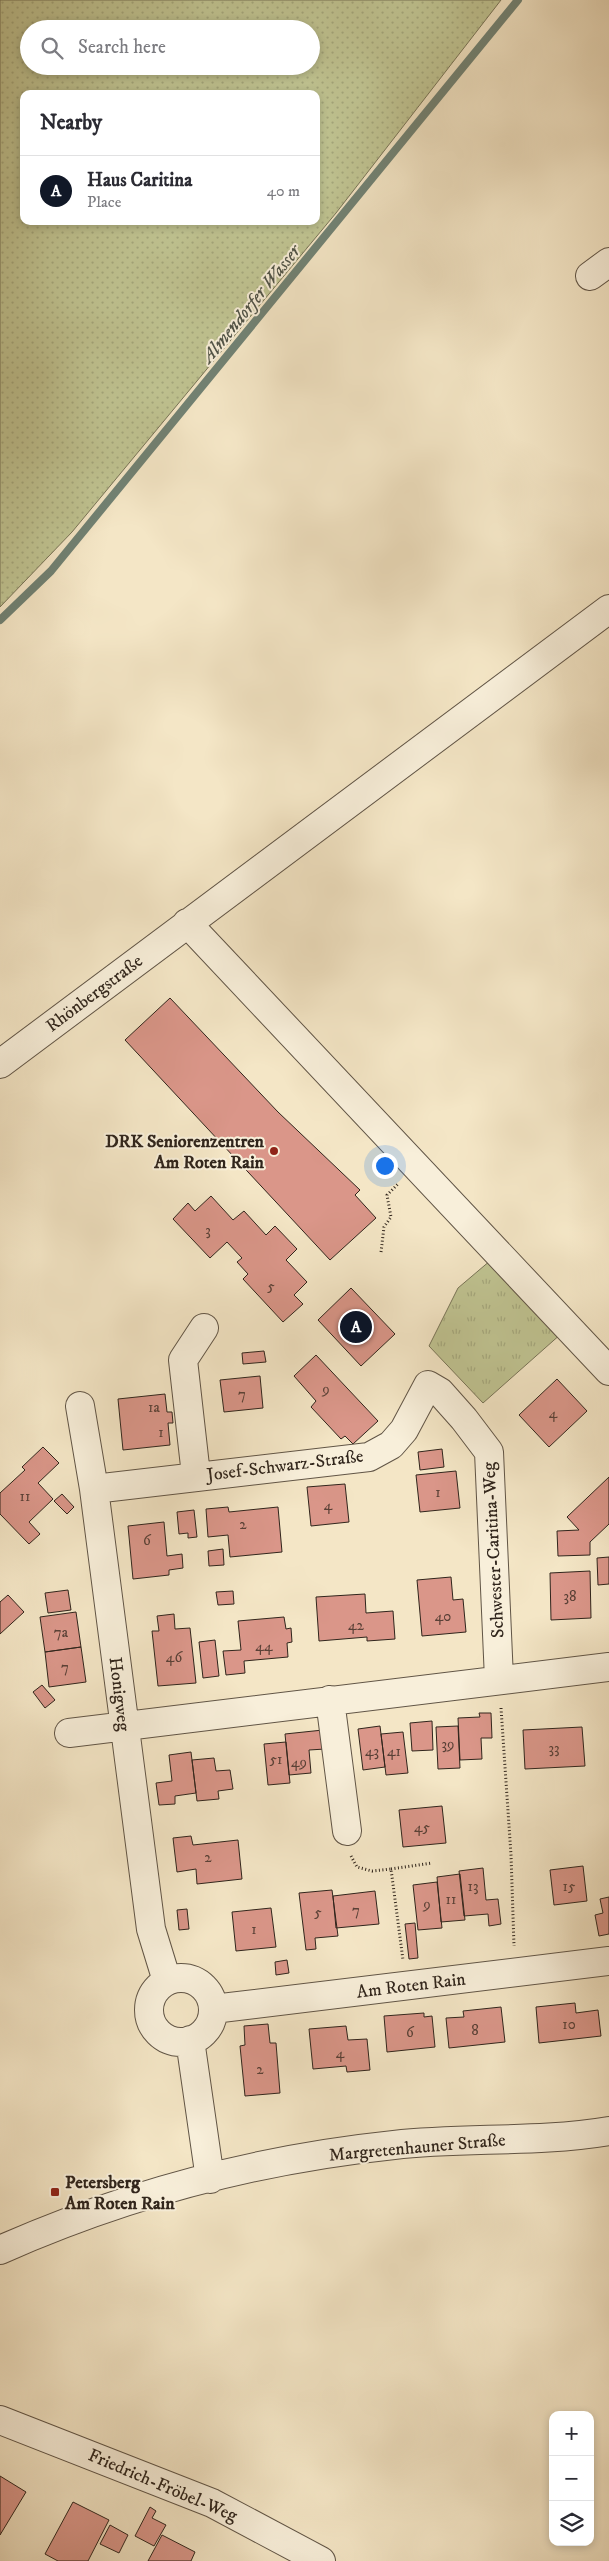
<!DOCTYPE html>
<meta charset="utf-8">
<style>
:root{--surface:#fff;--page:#f7f7f7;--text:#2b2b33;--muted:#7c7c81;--line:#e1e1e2;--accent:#111827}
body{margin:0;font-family:"IM FELL DW Pica",serif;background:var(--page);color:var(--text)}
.controls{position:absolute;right:15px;bottom:15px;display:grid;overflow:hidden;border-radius:10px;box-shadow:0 2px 8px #0003}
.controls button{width:45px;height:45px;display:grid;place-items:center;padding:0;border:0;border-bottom:1px solid var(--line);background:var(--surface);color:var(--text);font:25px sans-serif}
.you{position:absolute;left:384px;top:1165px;width:18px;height:18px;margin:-12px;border:4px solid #fff;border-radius:50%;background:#1a73e8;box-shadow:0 0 0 8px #1a73e833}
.badge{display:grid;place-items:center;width:32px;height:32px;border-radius:50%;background:var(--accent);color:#fff;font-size:16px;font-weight:700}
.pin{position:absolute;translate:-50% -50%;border:2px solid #fff;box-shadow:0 1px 5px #0006}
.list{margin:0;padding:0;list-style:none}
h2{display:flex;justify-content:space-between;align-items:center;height:65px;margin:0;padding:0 20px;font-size:21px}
h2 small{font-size:16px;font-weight:400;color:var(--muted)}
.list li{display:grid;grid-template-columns:32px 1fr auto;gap:15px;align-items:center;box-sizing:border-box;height:70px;padding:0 20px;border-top:1px solid var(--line)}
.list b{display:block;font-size:19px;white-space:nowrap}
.list p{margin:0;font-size:16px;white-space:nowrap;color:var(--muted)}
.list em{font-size:16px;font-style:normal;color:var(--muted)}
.icon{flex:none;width:28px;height:28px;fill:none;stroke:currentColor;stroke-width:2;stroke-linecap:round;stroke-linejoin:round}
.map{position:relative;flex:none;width:609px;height:2561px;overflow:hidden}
.search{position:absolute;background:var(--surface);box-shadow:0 2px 8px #0003;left:20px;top:20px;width:300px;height:55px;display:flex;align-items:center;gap:12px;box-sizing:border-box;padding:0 18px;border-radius:28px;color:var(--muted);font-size:19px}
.panel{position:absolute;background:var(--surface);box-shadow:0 2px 8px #0003;left:20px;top:90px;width:300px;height:135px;border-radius:10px}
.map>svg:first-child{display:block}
.grass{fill:url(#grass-dots);stroke:#787457;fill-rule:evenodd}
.park{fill:url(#park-tufts);stroke:#787457}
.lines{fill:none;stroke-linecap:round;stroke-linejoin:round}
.stream{stroke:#718274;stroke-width:8}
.building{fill:#da9689;stroke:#30251c}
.minor-casing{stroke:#615546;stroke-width:30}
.path{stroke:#30251c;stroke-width:3;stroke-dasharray:1 2.5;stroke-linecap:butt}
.minor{stroke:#f8efda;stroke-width:28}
.poi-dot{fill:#8f2418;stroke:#f8efda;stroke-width:2}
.labels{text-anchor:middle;stroke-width:4;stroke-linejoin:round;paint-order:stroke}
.number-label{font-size:15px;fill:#5a4137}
.street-label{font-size:18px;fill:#30251c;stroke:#f8efda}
.poi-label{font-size:18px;font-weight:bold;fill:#30251c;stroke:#f8efda;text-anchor:end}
.water-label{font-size:19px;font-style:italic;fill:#515448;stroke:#f8efda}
</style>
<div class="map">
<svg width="609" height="2561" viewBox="0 0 609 2561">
<defs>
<pattern id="grass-dots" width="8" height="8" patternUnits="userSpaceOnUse" patternTransform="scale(1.25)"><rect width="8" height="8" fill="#c0c492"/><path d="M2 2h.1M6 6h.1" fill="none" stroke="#a5a87d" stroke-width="1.8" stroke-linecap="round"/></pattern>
<pattern id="park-tufts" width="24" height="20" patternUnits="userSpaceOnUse" patternTransform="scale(1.25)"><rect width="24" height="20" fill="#c0c492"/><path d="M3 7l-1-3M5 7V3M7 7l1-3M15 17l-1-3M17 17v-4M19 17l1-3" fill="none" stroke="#a5a87d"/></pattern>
</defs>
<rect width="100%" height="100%" fill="#f4e6c6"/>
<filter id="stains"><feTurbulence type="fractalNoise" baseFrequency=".004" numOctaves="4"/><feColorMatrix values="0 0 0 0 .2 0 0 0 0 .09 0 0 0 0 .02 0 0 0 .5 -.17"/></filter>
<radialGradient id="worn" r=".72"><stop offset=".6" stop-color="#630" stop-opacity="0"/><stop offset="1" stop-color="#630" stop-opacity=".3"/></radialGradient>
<path class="grass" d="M0,0H501L336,213L72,532L0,607ZM29,29H311V66H29ZM24,94H316V221H24Z"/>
<path class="park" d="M491,1260L562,1333L483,1403L429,1346L458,1288Z"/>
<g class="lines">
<path class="stream" d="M0,620L51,571L518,0"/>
</g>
<path class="building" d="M170,998L278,1112L360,1190L355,1195L376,1218L330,1260L125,1040Z
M211,1196L233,1220L244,1211L266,1235L275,1226L297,1249L286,1260L307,1282L294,1295L303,1304L283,1322L243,1279L248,1274L237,1262L242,1258L227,1242L210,1258L173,1219L188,1203L195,1211Z
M351,1288L395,1334L361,1366L318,1320Z
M264,1351L266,1362L243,1364L242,1353Z
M316,1355L378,1421L353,1444L345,1436L341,1439L311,1407L316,1401L294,1376Z
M260,1376L263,1408L224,1412L220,1380Z
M557,1379L587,1411L549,1447L519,1415Z
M165,1394L167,1412H172L173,1423H168L170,1445L123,1450L118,1399Z
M43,1447L59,1463L38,1483L53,1499L29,1522L40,1534L29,1544L0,1514V1493L25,1470L22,1467Z
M442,1449L444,1467L420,1470L418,1452Z
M456,1471L460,1508L420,1512L416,1475Z
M609,1477V1524L590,1542V1555L558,1556L557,1531L579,1530L567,1517Z
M345,1484L349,1522L311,1526L307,1487Z
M62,1494L74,1507L67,1514L54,1501Z
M228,1507L229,1512L278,1507L282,1552L230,1557L228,1535L208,1537L206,1509Z
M194,1510L197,1537L188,1538V1533L179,1534L177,1512Z
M164,1522L167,1556L182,1554L183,1568L169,1570V1575L133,1579L128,1526Z
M223,1549L224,1565L209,1566L208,1551Z
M609,1557V1584L598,1585L597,1558Z
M590,1571L591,1618L551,1620L550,1573Z
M451,1577L453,1600L463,1599L466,1632L422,1636L417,1580Z
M68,1590L71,1610L48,1613L45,1593Z
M233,1591L234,1604L218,1605L216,1592Z
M365,1594L366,1613L393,1611L395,1639L367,1641V1637L319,1641L316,1597Z
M8,1595L24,1612L0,1634V1602Z
M76,1612L81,1647L45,1652L40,1617Z
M174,1614L175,1629L190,1628L196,1683L158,1686L152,1631H159L157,1616Z
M284,1617L286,1629L291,1628L292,1642L287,1643L288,1657L244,1661L245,1673L226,1675L223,1651L241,1650L238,1621Z
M215,1640L219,1676L203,1678L199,1642Z
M81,1647L86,1682L49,1687L45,1652Z
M42,1685L55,1700L45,1708L33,1692Z
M479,1713H491L492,1738H481L482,1759L460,1760L458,1718L480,1717Z
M432,1721L433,1750L412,1751L410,1723Z
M380,1726L385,1767L363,1770L358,1729Z
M458,1726L460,1768L438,1769L436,1727Z
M582,1727L585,1766L525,1769L523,1730Z
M323,1730L325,1749L309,1750L311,1773L289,1775L285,1734Z
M403,1732L408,1773L386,1775L381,1734Z
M286,1742L290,1783L268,1785L264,1744Z
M191,1752L196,1793L175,1796V1804L159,1805L156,1783L172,1781L169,1755Z
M214,1758L216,1771L230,1770L233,1789L218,1791L219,1799L197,1801L192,1760Z
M442,1806L446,1843L403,1847L399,1810Z
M191,1836L193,1845L238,1840L242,1879L197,1884L196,1869L177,1872L173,1838Z
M583,1866L587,1901L554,1905L550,1870Z
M483,1868L486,1900L498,1899L501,1924L489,1926L488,1914L464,1916L459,1871Z
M460,1874L465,1920L441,1922L437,1877Z
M437,1882L442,1928L418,1930L413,1885Z
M332,1890L338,1936L315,1938L316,1949L306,1950L299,1893Z
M375,1891L379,1924L336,1928L333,1896Z
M609,1897V1934L599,1936L595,1915L603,1913L600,1899Z
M271,1908L276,1947L236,1951L232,1912Z
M187,1909L189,1929L179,1930L177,1910Z
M415,1923L418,1958L409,1959L405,1924Z
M287,1960L289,1973L276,1975L275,1962Z
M575,2003L576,2013L598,2010L601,2036L539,2043L536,2007Z
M501,2007L505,2042L449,2048L446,2018L464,2017L463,2011Z
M424,2013V2017L432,2016L435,2047L387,2052L384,2016Z
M268,2024L270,2043H276L280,2093L245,2096L240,2046L245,2045L244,2026Z
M346,2026L348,2040L367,2039L370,2070L347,2072L346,2066L313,2069L309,2029Z
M0,2476L26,2492L0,2535Z
M73,2502L109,2520L88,2561H58L45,2554Z
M150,2507L156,2511L152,2518L166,2525L154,2546L135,2536Z
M110,2525L128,2535L119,2553L100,2544Z
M162,2535L195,2552L191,2561H148Z"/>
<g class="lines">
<g class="minor-casing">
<path id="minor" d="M590,276L609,262
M187,923L609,1371
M0,1064L609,609
M80,1406L94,1489L151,1929L167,1981
M196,1475L183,1360L204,1328
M94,1489L369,1457L391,1445L404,1430L428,1385L440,1392L464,1419L489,1452L499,1679
M330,1700L347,1831
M69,1733L609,1667
M149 2010a32 32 0 1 1 64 0a32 32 0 1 1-64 0Z
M213,2009L609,1961
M190,2040L210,2179
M0,2250C124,2195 259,2159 394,2145C465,2137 538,2143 609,2131
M0,2420L212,2503L321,2561"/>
</g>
<path class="path" d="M381,1252L384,1227L391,1217L387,1195L398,1184
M501,1708L511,1855L514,1946
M351,1856L357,1867L372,1871L391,1869L403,1960
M391,1869L432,1863"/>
<use href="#minor" class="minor"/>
</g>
<g class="poi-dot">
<circle cx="274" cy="1151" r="5"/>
<rect x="50" y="2187" width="10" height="10" rx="2.5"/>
</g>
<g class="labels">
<g class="number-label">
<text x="208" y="1235">3</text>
<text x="271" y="1291">5</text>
<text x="326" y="1394">9</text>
<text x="242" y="1399">7</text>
<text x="154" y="1412">1a</text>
<text x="553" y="1418">4</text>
<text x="161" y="1437">1</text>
<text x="438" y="1497">1</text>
<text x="25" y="1501">11</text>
<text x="328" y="1510">4</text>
<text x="243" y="1529">2</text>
<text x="147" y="1545">6</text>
<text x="570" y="1601">38</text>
<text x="443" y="1621">40</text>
<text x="356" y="1630">42</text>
<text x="61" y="1637">7a</text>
<text x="264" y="1651">44</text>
<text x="174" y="1662">46</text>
<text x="65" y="1672">7</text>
<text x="448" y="1749">39</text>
<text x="554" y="1753">33</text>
<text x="372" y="1756">43</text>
<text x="394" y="1756">41</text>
<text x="276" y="1764">51</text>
<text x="299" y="1767">49</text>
<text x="422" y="1832">45</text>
<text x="208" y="1862">2</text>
<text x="473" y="1891">13</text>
<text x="569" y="1891">15</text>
<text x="451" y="1904">11</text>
<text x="427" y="1909">9</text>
<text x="356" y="1915">7</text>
<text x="318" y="1917">5</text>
<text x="254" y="1934">1</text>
<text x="569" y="2029">10</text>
<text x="475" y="2035">8</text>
<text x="410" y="2037">6</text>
<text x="340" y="2058">4</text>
<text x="260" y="2074">2</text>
</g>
<g class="street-label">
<text transform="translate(94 993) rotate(-37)" y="6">Rhönbergstraße</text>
<text transform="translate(285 1465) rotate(-7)" y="6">Josef-Schwarz-Straße</text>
<text transform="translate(493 1550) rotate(-93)" y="6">Schwester-Caritina-Weg</text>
<text transform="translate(120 1694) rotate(83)" y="6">Honigweg</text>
<text transform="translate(411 1985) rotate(-7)" y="6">Am Roten Rain</text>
<text transform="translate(417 2147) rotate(-5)" y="6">Margretenhauner Straße</text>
<text transform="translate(163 2485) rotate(23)" y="6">Friedrich-Fröbel-Weg</text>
</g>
<g class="poi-label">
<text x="264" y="1147">DRK Seniorenzentren<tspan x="264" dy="21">Am Roten Rain</tspan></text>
<text x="65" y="2188" text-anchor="start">Petersberg<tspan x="65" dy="21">Am Roten Rain</tspan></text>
</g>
<g class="water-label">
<text transform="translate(250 303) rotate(-51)" y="7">Almendorfer Wasser</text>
</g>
</g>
<rect width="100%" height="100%" filter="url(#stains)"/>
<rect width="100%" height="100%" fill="url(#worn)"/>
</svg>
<div class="controls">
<button>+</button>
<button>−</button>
<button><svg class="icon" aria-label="layers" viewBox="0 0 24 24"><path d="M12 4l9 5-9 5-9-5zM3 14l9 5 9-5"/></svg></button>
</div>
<div class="you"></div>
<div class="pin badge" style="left:356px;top:1327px">A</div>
<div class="search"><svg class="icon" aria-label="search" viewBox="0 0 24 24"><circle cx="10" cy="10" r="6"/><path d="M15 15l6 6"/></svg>Search here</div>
<section class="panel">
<h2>Nearby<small></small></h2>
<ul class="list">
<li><span class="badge">A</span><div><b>Haus Caritina</b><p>Place</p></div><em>40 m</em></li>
</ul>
</section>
</div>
